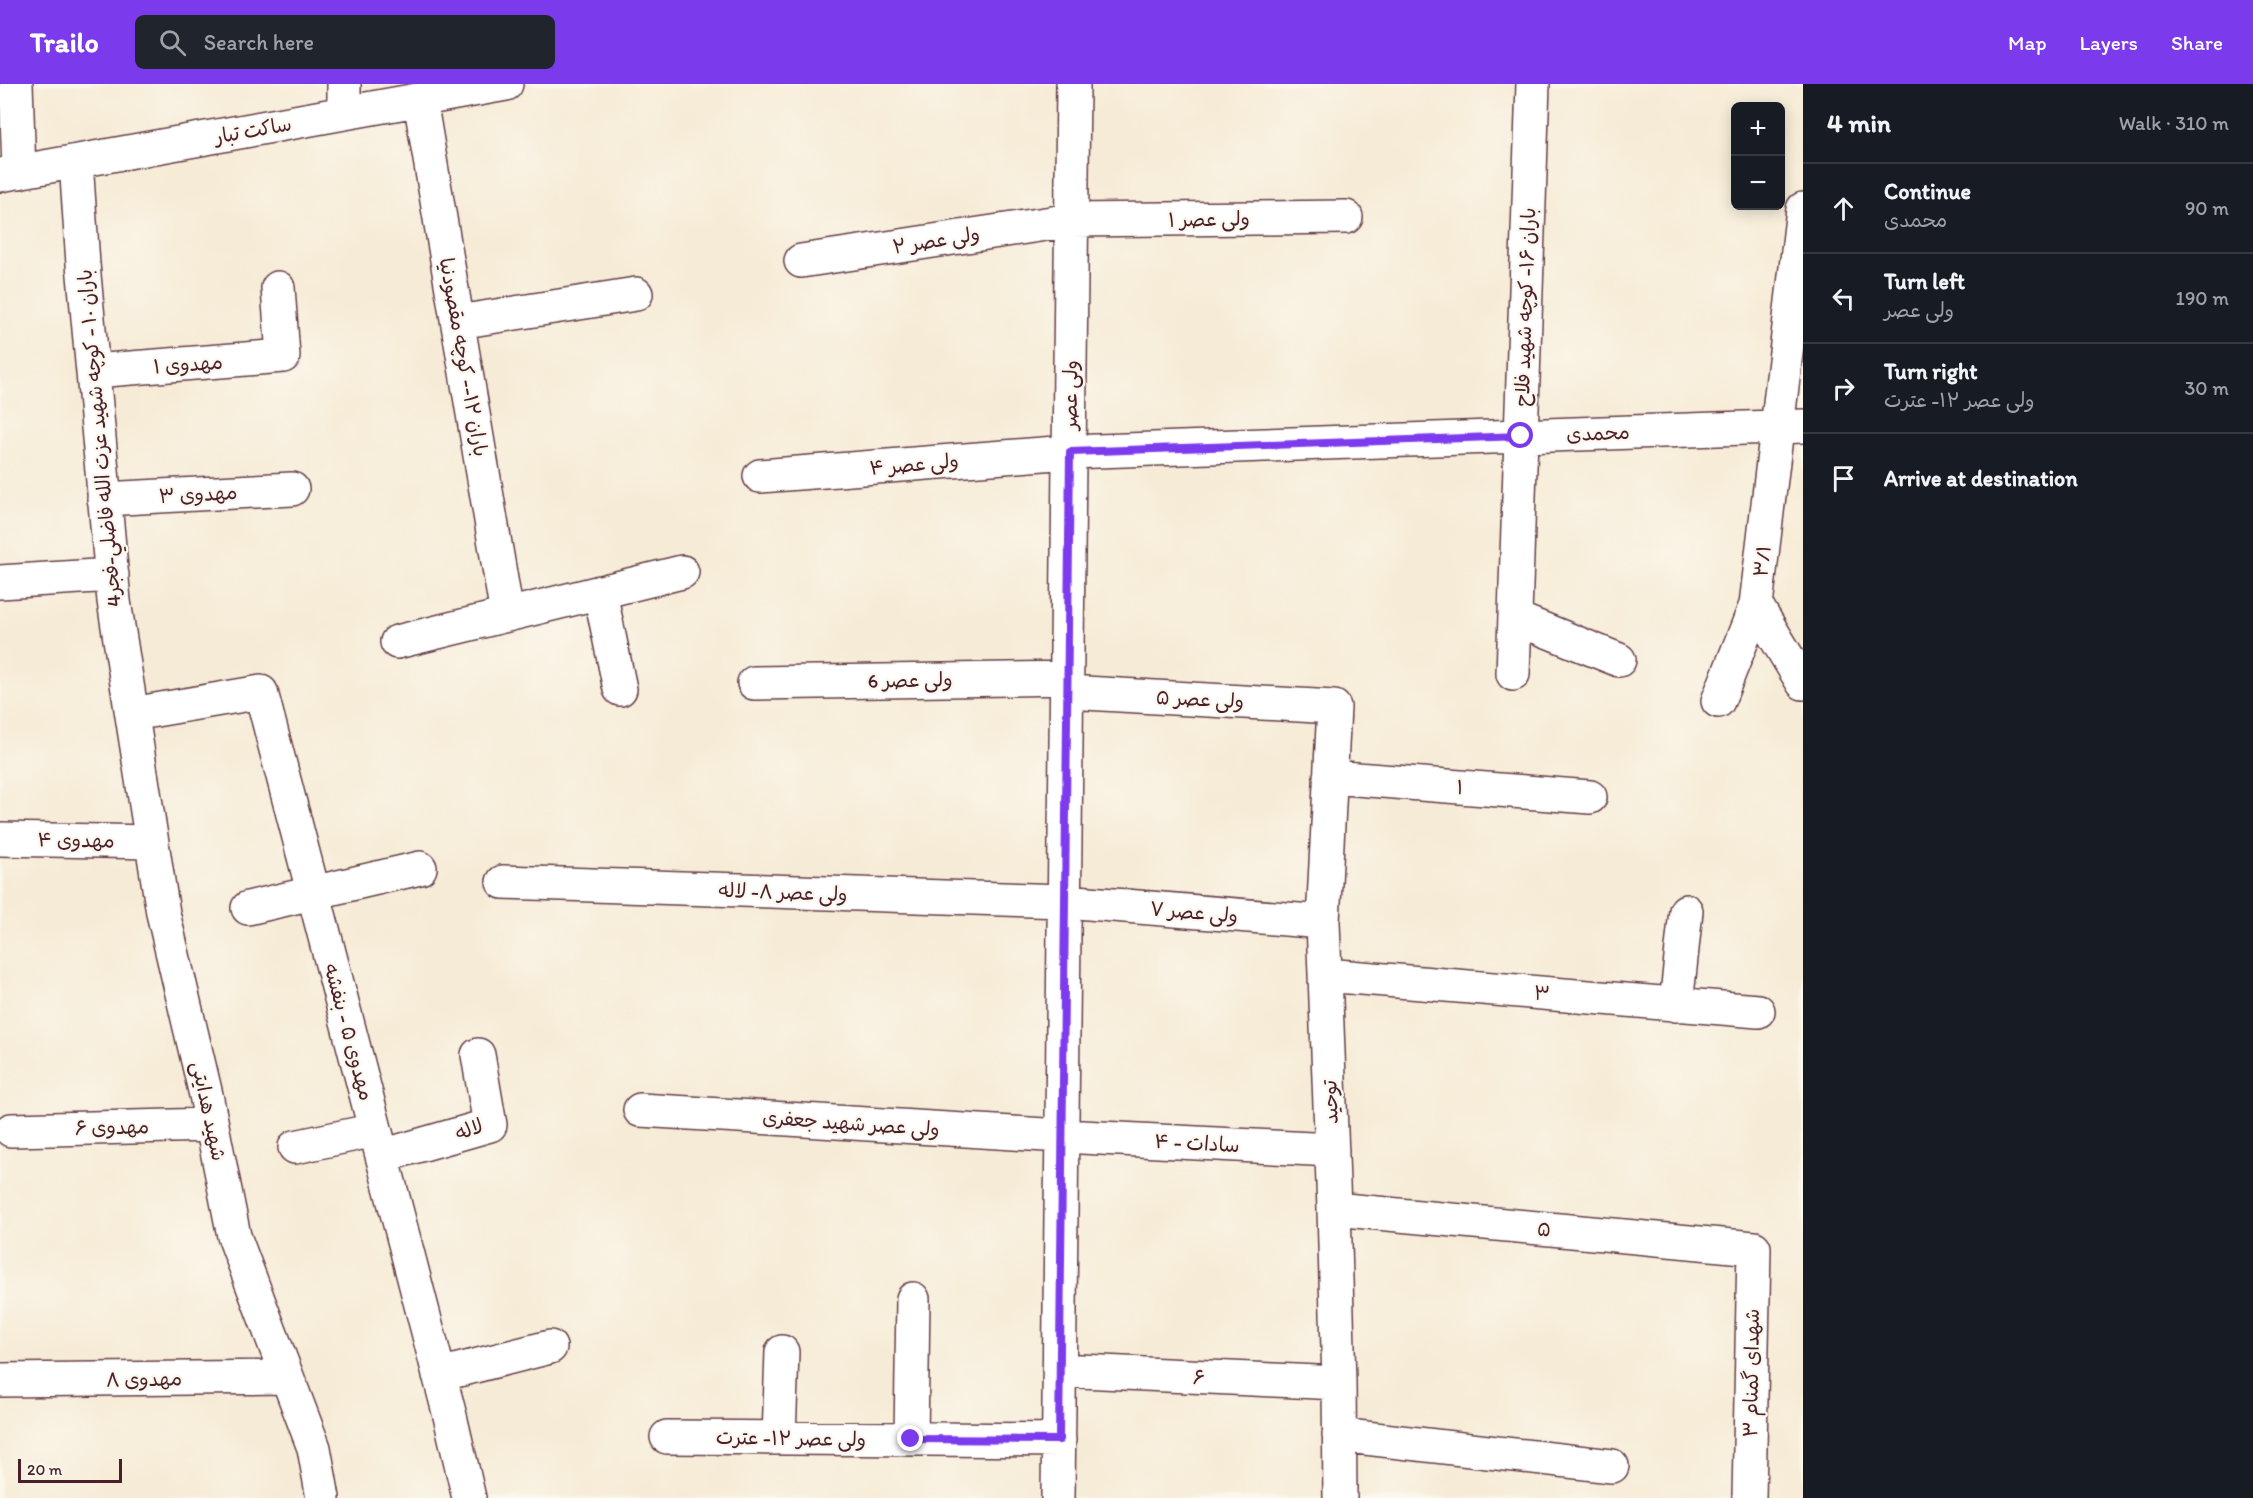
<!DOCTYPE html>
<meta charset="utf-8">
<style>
:root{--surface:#171b24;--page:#20242c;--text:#f1f3f6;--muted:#9ea1a6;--line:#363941;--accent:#7c3aed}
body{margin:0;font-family:Itim,"Playpen Sans Arabic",sans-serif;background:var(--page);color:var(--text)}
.controls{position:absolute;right:18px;top:18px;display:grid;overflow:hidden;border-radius:9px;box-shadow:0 3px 15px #0003}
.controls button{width:54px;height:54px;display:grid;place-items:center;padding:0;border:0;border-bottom:2px solid var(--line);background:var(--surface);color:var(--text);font:30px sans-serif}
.scale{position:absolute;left:18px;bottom:15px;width:104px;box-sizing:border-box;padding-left:6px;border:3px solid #4a1f2b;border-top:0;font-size:16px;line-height:21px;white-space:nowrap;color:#4a1f2b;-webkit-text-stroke:4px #fbf7ec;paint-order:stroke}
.stop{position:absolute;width:18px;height:18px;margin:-14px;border:4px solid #7c3aed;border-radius:50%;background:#fff}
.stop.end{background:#7c3aed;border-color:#fff;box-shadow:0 2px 6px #0008}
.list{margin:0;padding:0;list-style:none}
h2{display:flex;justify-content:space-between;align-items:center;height:78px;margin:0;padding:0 24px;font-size:26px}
h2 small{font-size:20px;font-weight:400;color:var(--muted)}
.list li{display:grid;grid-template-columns:39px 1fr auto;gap:18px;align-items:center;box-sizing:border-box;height:90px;padding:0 24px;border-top:2px solid var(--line)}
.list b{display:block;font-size:22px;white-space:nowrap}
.list p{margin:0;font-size:20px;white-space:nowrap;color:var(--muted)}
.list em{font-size:20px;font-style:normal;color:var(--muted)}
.icon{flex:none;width:33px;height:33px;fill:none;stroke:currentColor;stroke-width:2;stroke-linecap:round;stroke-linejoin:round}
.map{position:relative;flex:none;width:1803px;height:1414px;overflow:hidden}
header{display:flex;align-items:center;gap:36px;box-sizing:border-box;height:84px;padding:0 30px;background:var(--accent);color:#fff}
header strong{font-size:28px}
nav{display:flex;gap:33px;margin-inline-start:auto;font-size:21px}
.search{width:420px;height:54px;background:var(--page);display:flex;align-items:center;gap:15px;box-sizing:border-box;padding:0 21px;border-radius:9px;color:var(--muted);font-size:22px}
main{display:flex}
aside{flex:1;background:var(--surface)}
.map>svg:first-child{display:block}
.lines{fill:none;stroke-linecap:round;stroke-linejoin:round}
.minor-casing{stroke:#643e45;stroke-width:36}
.minor{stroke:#fff;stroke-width:33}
.route{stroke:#7c3aed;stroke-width:8}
.labels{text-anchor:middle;stroke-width:4.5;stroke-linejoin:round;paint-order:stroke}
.street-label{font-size:20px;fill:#4a1f2b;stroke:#fbf7ec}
</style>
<header>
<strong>Trailo</strong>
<div class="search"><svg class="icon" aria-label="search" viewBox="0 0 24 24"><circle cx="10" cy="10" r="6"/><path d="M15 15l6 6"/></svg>Search here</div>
<nav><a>Map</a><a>Layers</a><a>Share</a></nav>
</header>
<main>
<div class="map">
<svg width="1803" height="1414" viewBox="0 0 1803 1414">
<rect width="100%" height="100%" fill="#fbf7ec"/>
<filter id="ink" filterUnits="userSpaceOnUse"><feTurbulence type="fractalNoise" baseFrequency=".0167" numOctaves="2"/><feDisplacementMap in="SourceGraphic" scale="12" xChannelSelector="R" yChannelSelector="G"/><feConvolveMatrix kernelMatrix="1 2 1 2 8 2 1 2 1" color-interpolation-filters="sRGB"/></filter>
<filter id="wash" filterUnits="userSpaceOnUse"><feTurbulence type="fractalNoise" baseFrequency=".008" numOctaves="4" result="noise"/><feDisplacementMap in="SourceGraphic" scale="24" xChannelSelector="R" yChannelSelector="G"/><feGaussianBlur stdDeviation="1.35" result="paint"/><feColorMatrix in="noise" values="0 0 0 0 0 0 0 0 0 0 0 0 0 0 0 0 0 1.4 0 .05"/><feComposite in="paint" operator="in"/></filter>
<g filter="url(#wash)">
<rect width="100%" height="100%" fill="#f6ebd6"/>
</g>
<g filter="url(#ink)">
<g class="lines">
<g class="minor-casing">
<path id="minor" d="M16,0L19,88
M344,0V29
M420,16L507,531
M76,78L83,180L114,517L163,829L206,1011L234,1152L314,1364L323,1414
M0,91L506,0
M801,177L1072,136L1346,133
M458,238L636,210
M93,287L283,272L278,204
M760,392L1069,368L1803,342
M104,415L292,405
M0,498L112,491
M600,508L620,605
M1756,521L1803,599
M1515,534L1619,576
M397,558L682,488
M1513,590L1533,0
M754,599L1067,594
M1067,608L1334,623L1323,838L1334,1125L1339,1299L1340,1414
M1718,617L1756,521L1803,125
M132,630L261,608L450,1332L469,1414
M1330,693L1590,713
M0,755L152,758
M503,798L1064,817L1323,838
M248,824L420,784
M1325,891L1758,927
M1676,921L1686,827
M640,1026L1062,1052L1332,1066
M11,1046L212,1041
M295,1063L375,1046
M382,1072L490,1041L478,971
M1334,1125L1754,1164L1749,1414
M1059,1286L1339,1299
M439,1291L550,1263
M0,1296L287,1293
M1339,1351L1612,1382
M667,1353L1059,1356
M779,1354L782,1268
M911,1355L913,1215
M1058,1414L1073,0"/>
</g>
<use href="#minor" class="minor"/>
</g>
</g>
<g class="lines" filter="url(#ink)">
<path class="route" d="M911,1355L1059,1356L1070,368L1521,352"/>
</g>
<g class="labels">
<g class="street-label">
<text transform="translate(253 46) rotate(-10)" y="7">ساکت تبار</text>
<text transform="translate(1209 135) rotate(-1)" y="7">ولی عصر ۱</text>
<text transform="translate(936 156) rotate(-9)" y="7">ولی عصر ۲</text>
<text transform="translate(1525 223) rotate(-88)" y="7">باران ۱۶- کوچه شهید فلاح</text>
<text transform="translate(464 273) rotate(80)" y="7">باران ۱۲-- كوچه مقصودنيا</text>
<text transform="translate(188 280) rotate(-4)" y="7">مهدوی ۱</text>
<text transform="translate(1070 311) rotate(-89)" y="7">ولی عصر</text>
<text transform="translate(1598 349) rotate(-2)" y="7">محمدی</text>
<text transform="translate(99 354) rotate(-95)" y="7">باران ۱۰ - كوچه شهيد عزت الله فاضلي-فجر4</text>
<text transform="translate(914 380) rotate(-5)" y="7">ولی عصر ۴</text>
<text transform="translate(198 410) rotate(-3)" y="7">مهدوی ۳</text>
<text transform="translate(1762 477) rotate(-83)" y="7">۳/۱</text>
<text transform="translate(910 596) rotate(-1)" y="7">ولی عصر 6</text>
<text transform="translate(1200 615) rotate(3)" y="7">ولی عصر ۵</text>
<text transform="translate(1460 703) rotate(4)" y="7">۱</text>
<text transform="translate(76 756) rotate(1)" y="7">مهدوی ۴</text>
<text transform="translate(783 808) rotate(2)" y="7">ولی عصر ۸- لاله</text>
<text transform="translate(1194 828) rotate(5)" y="7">ولی عصر ۷</text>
<text transform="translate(1542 909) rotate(5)" y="7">۳</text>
<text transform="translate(349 948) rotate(75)" y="7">مهدوی ۵ - بنفشه</text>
<text transform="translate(1330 1018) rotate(-92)" y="7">توحید</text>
<text transform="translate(209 1027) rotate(78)" y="7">شهید هدایتی</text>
<text transform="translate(851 1039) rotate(4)" y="7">ولی عصر شهید جعفری</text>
<text transform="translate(112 1043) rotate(-1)" y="7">مهدوی ۶</text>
<text transform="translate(469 1045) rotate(-20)" y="7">لاله</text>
<text transform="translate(1197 1059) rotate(3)" y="7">۴ - سادات</text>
<text transform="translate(1544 1145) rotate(5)" y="7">۵</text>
<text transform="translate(1751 1289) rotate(-89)" y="7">شهدای گمنام ۳</text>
<text transform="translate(1199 1293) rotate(3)" y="7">۶</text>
<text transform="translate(144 1295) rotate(-1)" y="7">مهدوی ۸</text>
<text transform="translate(791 1354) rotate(1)" y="7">ولی عصر ۱۲- عترت</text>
</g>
</g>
</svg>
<div class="controls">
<button>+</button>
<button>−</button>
</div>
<div class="scale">20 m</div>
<div class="stop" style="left:1521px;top:352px"></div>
<div class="stop end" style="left:911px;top:1355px"></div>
</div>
<aside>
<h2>4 min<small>Walk · 310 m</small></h2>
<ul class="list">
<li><svg class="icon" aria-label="ahead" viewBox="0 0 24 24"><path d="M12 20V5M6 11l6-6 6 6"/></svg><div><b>Continue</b><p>محمدی</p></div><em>90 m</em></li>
<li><svg class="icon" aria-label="left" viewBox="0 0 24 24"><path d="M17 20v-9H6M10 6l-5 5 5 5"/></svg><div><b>Turn left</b><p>ولی عصر</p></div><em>190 m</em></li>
<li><svg class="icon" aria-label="right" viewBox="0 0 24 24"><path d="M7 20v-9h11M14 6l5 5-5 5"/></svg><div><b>Turn right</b><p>ولی عصر ۱۲- عترت</p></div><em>30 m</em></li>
<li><svg class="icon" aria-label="arrive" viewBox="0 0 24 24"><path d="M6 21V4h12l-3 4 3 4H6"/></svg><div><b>Arrive at destination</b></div></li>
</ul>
</aside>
</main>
